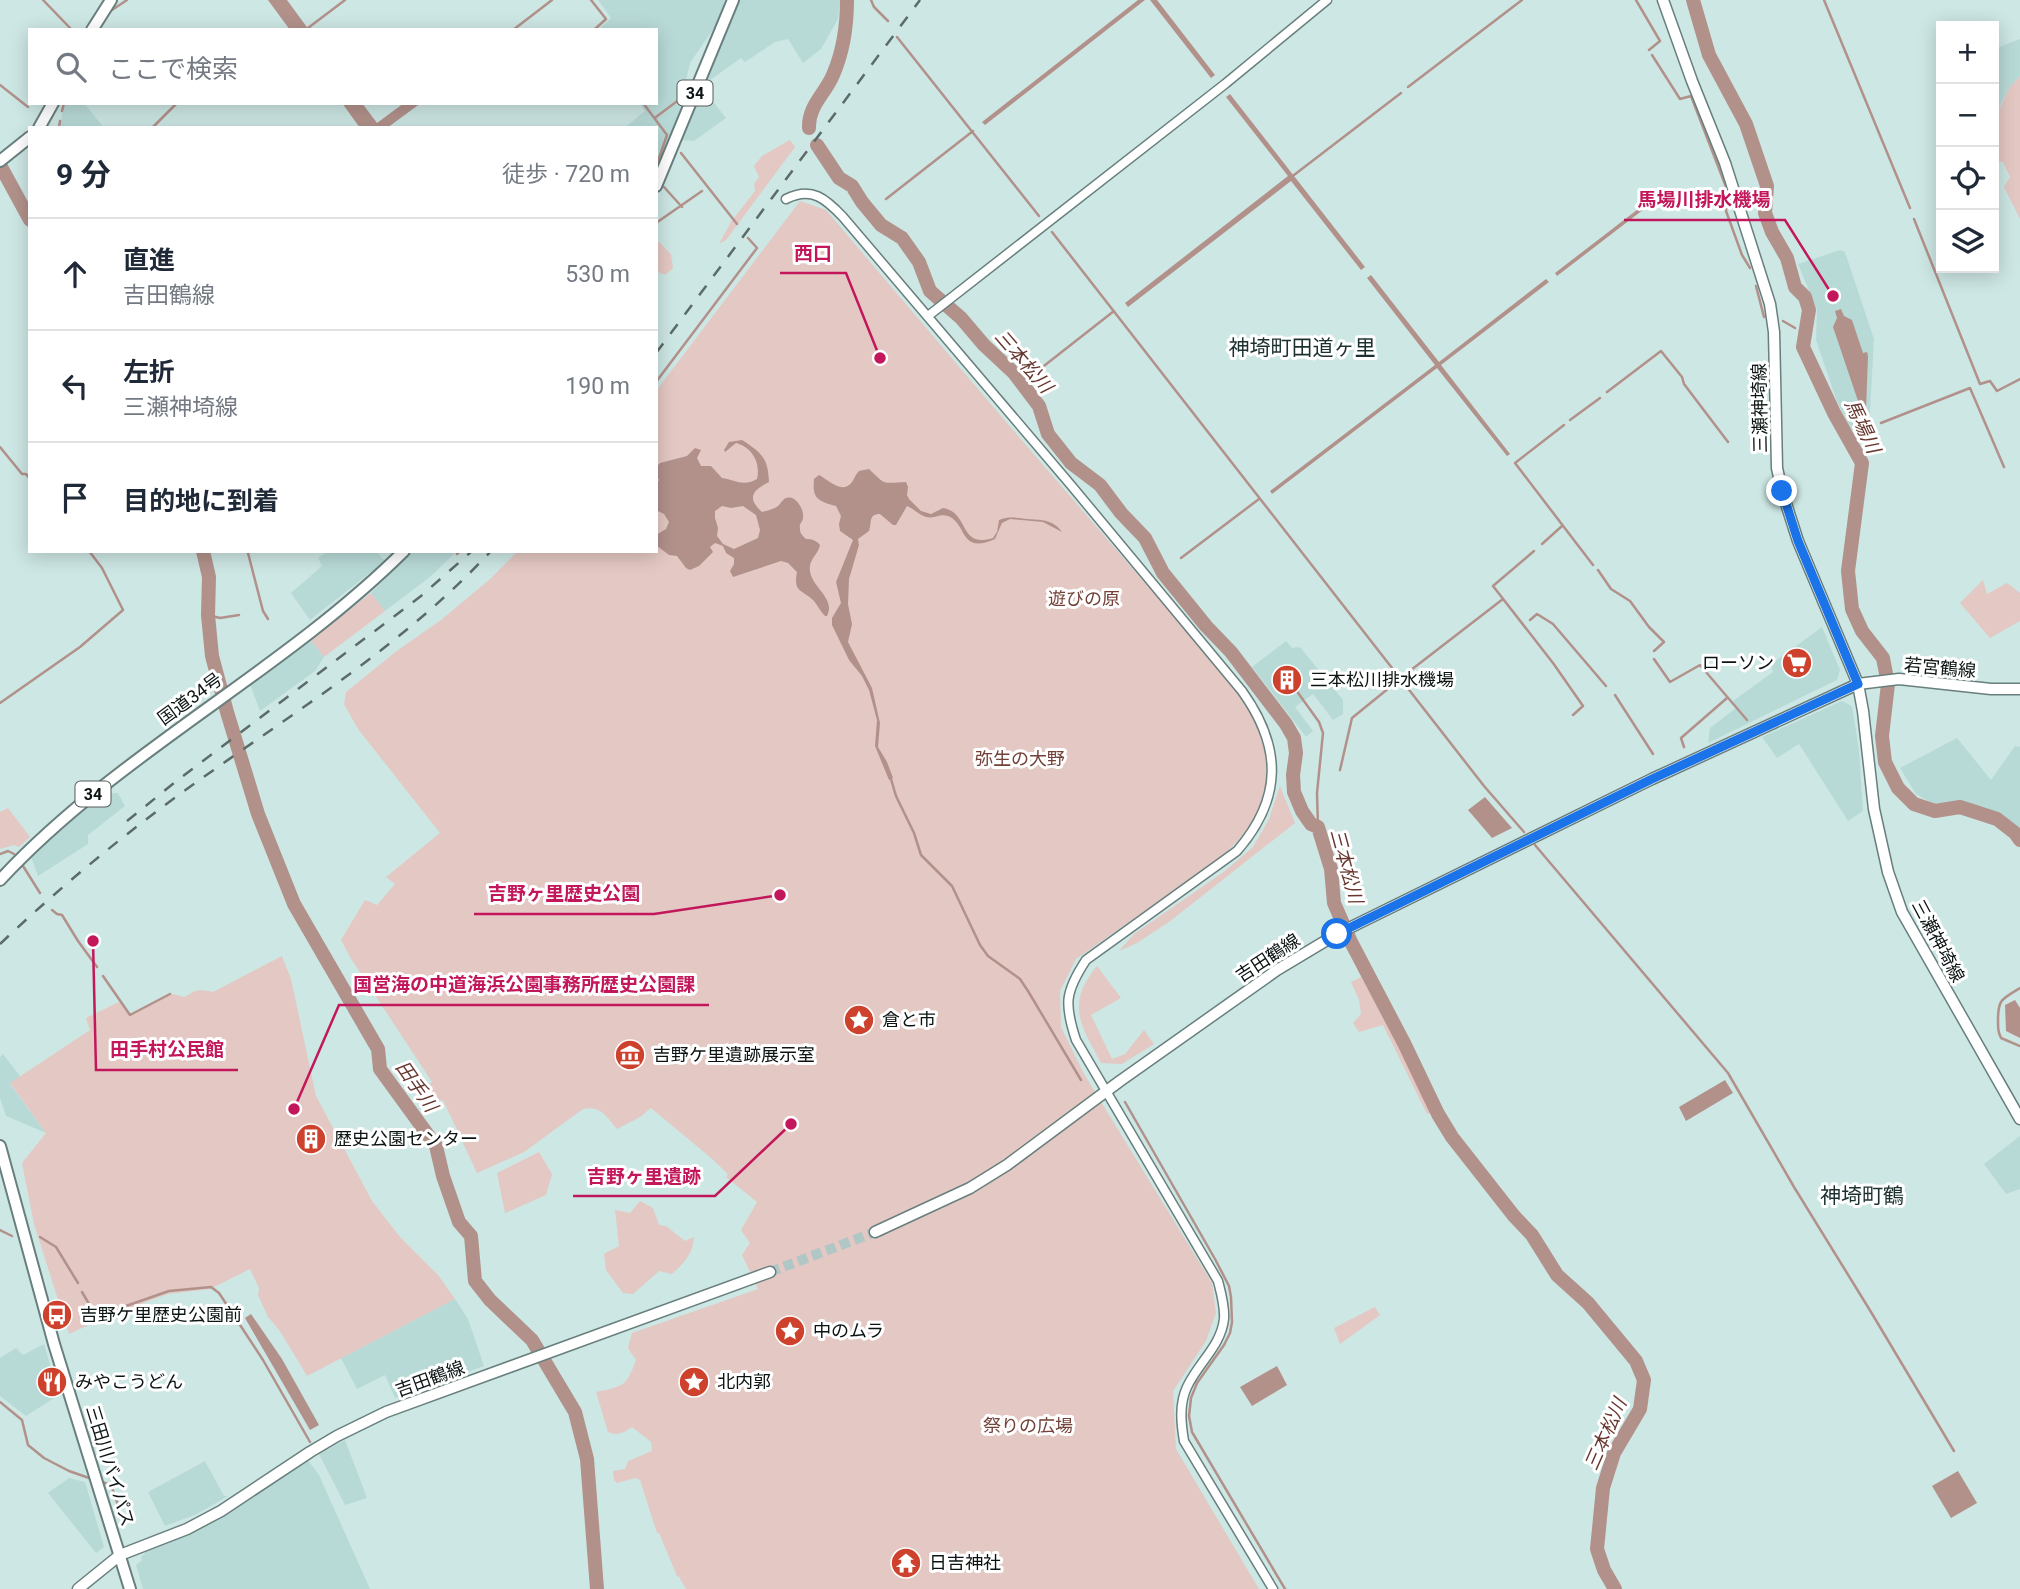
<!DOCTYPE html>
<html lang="ja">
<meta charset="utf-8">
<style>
:root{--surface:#fff;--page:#f2f2f3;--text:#1f2937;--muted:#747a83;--line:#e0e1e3}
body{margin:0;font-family:Roboto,"Noto Sans JP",sans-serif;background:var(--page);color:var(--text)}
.controls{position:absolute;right:21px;top:21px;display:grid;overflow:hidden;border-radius:0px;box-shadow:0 4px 18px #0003}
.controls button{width:63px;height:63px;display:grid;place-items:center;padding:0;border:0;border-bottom:2px solid var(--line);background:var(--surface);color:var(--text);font:35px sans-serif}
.stop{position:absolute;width:21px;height:21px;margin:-16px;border:5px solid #1a73e8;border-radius:50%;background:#fff}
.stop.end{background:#1a73e8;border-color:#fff;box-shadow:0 2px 7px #0008}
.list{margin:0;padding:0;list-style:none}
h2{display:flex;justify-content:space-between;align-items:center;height:91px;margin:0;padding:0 28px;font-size:30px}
h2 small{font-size:23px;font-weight:400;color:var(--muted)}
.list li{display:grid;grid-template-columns:46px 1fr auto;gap:21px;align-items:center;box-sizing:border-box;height:112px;padding:0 28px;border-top:2px solid var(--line)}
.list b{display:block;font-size:26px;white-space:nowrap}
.list p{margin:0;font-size:23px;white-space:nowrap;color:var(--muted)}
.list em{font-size:23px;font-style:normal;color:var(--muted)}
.icon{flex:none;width:38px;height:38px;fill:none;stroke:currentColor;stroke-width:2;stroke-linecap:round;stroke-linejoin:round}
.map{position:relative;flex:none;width:2020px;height:1589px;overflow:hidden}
.search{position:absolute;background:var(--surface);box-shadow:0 4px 18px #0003;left:28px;top:28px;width:630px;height:77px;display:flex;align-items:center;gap:18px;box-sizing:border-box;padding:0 24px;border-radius:0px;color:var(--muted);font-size:26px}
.panel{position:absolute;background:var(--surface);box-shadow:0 4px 18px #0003;left:28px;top:126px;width:630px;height:427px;border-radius:0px}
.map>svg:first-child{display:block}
.built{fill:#b8dad7}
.green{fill:#e4c8c3}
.water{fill:#b2918b;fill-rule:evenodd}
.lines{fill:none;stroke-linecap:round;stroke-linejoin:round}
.stream{stroke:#b2918b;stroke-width:2.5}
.river{stroke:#b2918b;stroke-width:14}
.major-tunnel{stroke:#b0c7c5;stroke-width:10;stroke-dasharray:10 5;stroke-linecap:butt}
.minor-casing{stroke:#687f7d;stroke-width:11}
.major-casing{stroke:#687f7d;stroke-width:13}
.highway-casing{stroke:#687f7d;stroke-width:14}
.minor{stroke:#fff;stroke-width:8}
.major{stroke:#fff;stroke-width:10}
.highway{stroke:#fff;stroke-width:10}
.rail{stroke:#5b6b69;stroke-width:2.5;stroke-dasharray:12 12;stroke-linecap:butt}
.route{stroke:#1a73e8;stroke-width:9}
.labels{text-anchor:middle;stroke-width:6;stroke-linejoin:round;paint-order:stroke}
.shield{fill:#fff;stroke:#545a5a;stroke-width:2}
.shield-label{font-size:16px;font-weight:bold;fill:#0b1413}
.street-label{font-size:18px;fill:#0b1413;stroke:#fff}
.park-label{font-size:18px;fill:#724138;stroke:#fff}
.poi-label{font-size:18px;fill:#0b1413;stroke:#fff;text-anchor:start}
.water-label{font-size:19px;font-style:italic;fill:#67372f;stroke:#fff}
.quarter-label{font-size:21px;fill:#1c312f;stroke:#fff}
.leader{fill:none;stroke:#c2185b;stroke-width:2.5}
.callout-dot{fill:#c2185b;stroke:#fff;stroke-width:2.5}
.callout-label{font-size:19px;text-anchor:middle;font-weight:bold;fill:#c2185b;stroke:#fff;stroke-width:6;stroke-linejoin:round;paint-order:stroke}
</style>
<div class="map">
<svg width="2020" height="1589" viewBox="0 0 2020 1589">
<rect width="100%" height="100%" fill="#cde7e4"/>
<path class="built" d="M598,0H725L716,25L690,63L686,80L704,90L726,118L694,141L682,140L664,184L656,182V128H624L645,111L639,103H656V30H598L611,18Z
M740,0H840L838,19L821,49L803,63L788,39L775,42L745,62L741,58L706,83Z
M2020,39V76L2009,88L1999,108L1994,101V49Z
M64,103H84L104,128H60Z
M1840,250L1845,252L1874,339L1869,428L1853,433L1837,402L1816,340L1817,310L1798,264Z
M328,551H376L385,561L310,620L291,593L322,566L318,558Z
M413,551H457L430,577L385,611L371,593Z
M1822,627L1840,670L1837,680L1708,743L1710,728L1736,708L1733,701L1773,672L1770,665Z
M311,640L324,657L315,671L260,711L250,684Z
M1286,641L1292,648L1300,647L1343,700V714L1333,720L1313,694L1295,707L1313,731L1306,737L1252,667Z
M1842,701L1852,706L1859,750L1863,811L1848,821L1799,744L1777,758L1762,737Z
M1957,738L1991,780L2015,746L2020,747V828L2009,820L1956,802L1933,804L1916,794L1900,768Z
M118,793L125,806L88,835V844L38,876L31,857L74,816L104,794Z
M3,1054L20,1076L10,1084L46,1133L6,1116L0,1098V1057Z
M2020,1136V1189L2006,1194L1984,1164Z
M455,1299L468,1319L484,1366L395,1398L385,1375L357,1389L341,1358Z
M44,1344L59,1395L26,1416L0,1396V1358L16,1348L23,1355Z
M345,1440L367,1498L345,1505L319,1454Z
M307,1459L319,1475L370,1589H143L136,1565L142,1560L141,1557L151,1547L194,1532Z
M205,1461L224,1496H228L197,1514L165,1526L148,1492Z
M69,1478L85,1482L104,1547L96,1553L48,1493Z"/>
<path class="green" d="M2020,76V219L2004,187L2010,177L2003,162L1996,161L1994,101L2000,108L2009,88Z
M790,140L795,147L726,240L719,244L731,222L755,191L754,184L759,177L754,166L762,156Z
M800,201L826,210L995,409L1219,669C1227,679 1236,689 1243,699C1266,733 1276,781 1254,819C1245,835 1231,848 1218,860L1076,959L1060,991L1061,1027L1084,1074L1212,1283L1216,1313L1206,1341L1173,1391L1176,1449L1259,1589H686L679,1577L677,1576L659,1533H657L640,1480L635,1478L617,1483L614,1480L613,1471L625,1469L628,1461L652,1451L651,1442L632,1427C623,1433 618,1436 608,1432L596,1392C624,1386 626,1387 636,1360L628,1348L632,1333L758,1289L742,1255L750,1243L741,1230L757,1202L726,1177L728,1174L710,1157L651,1108L640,1117L617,1129C607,1117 600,1105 583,1109L524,1152L477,1173L443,1100L437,1102L428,1085L432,1082L350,957L341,940L365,900L377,905L395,884L386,877L440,833L358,729L344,704L346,692L398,650L441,620L489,580L518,551H656V391Z
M656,239L671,254L673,268L665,275L656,271Z
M1983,580L1987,594L2007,583L2020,593V621L1990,638L1960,603Z
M371,593L385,611L324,657L311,640Z
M1280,786L1295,823L1169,922L1137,943L1119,951L1134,934L1225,871L1253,847L1269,819Z
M8,808L30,837L19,847L14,845L0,849V812Z
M282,956L291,979L316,1096L372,1201L400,1237L438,1275L455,1299L307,1376L280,1331L268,1317L258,1295L259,1288L250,1269L210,1289L168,1294L108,1316L69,1334L34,1224L22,1163L46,1133L10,1083L90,1030L86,1018L119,1002L130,1016L172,994L185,997C195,989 201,989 213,992Z
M1097,966L1121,998L1091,1015L1112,1059L1125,1054L1144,1030L1154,1044L1122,1064L1101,1063C1081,1025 1065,1005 1097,966Z
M1365,975L1404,1050L1432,1112L1427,1114L1383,1025L1359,1032L1353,1023L1361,1014L1359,1000L1351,982Z
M539,1152L552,1174L546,1195L505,1213L497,1173Z
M640,1201L653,1208L659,1225L666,1226L685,1241L694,1237C693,1254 684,1263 672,1274L659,1271L633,1294L623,1293L606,1270L604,1254L619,1246L615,1210L630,1213Z
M1375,1307L1380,1315L1340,1344L1334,1328Z"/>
<path class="water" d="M268,0H287L309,30H290Z
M1138,0H1145L985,125L982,122Z
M1150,0H1157L1215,75L1211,78Z
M1230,94L1365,267L1361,270L1291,181L1128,307L1125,303L1288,176L1226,97Z
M342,103H362L377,123L404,103H421L387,128H360Z
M1646,203L1648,206L1557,276L1555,273Z
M1371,275L1439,362L1546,279L1549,282L1441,365L1510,454L1507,456L1437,368L1272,494L1270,491L1435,365L1367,278Z
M1841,309L1844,316L1852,320L1863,353L1867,352L1868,356L1865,437L1857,434L1858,401L1833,327L1837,318L1835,311Z
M742,440C762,453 768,458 769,482C753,490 746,497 762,512C767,511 774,509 778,506C783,501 784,496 792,498C799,501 804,511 803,518C802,524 799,522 800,529C800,534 803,536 806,539C812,539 816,540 820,545C818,555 808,560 810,571C812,588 836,598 827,616H825C821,612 818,606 814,601C802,589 793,593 797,572L788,563L781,561L733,577L730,571L734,564V558L726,553L723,546L715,543L710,547L713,552L699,566L690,570L686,568L677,556L669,555L656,545V535L666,529L669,522L664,514L656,510V485L659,480L656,474V467L660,463L687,456L695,448L701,450L697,458L701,466H711L722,478C735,480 743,487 757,479C761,463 752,447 736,443L725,452L724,450L729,442ZM722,506L731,508L743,506L756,515L760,530L758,538L734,549L723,544L717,536L718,528L715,518V511Z
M869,469C887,486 881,483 906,482L908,487L907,495L909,499L921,511L931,514L943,508C970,512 958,549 993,538L997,532L999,520C1010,516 1016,518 1027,519C1041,520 1053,519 1062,532L1043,522L1010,519L1002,523L995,539C959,555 968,524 948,516C940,513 934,519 926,517C919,515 914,509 907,506L896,525H893L880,514C868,514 872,523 869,531L858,539L859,545L849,579L848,604L852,624L848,642L872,688L880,723L878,747L887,762L893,778L889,780L875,746L877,720L869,690L862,676L849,660L832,625V618L841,603L836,582L853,540L840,531L839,524L841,516L836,506C818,501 812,499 814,479L819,475C829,480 842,495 852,482C854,479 856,474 859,471Z
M1485,797L1512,828L1492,838L1468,810Z
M2015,1000L2020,1008V1038L2006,1031L2005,1005Z
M1725,1080L1733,1093L1686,1121L1679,1107Z
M251,1314L282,1359L319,1425L310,1430L245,1318Z
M1277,1366L1287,1385L1252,1406L1240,1387Z
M1958,1471L1977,1503L1951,1518L1932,1486Z"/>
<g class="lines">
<path class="stream" d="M43,0L72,30
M591,0L606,19L594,30
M871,0L874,7L888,21
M1636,0L1660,41L1649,50
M1824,0L1910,208
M112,10L127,0
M308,28L345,0
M513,30L552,0
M897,37L1039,216
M1652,55L1680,99L1691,96L1728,192L1726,211L1742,255L1750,268
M0,85L28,107
M1408,87L1522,0
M643,103L667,135L658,161
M62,111L64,103
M656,117L680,99L687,82
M59,128L60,121
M152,128L177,103
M681,153L737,224
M1294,175L1401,93
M664,187L682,207
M886,199L973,131
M1914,219L1980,384L1990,381L1997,391L2020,379
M656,223L702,191
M1052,232L1484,786L1524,832
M1756,286L1764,317
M1783,321L1795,328
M1800,331L1805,334
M1040,369L1114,311
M656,382L757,248L748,238
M1607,392L1661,351L1682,377L1684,384L1728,442
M1570,420L1600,398
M1881,423L1970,388L2004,467
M1564,425L1515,463L1593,565
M0,447L22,474H26L30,479
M1542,544L1562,526
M1534,551L1493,586L1553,663L1583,706L1573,715
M248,553L263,611L268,619
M457,554L460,551
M1181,558L1259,499
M1598,570L1611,589L1630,601L1649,627L1664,642L1654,651
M208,615L220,618L239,615
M1530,620L1537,614L1553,624L1606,686
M1654,659L1670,682L1700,665L1747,720
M1411,670L1503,599
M1296,690L1319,722L1323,733L1317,793L1318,827
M1615,695L1653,754
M0,703L80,647L123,610L102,568L89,551
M1684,747L1681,738L1727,698
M1340,770L1352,718L1400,679
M891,779L896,796L914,833L921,855L952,886L980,945L988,956L1020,979L1028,991L1081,1080
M1535,845L1728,1073L1794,1187L1871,1312L1954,1451
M0,854L8,851L14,854
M23,866L40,893
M52,910L57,914L62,915L78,941L97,967
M103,976L130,1015L170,994
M2020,988C2002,999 1998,999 1998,1020C1998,1028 1998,1032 2001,1038L2020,1046
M1125,1102L1215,1259L1229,1286L1231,1297L1232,1322L1230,1333L1224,1345L1197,1383L1191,1398L1189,1416L1192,1432L1285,1589
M0,1230L12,1236
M40,1237L56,1247L78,1283
M82,1292L92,1309L106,1313L169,1291L211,1287L219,1293L263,1360L310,1442
M0,1402L22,1420L28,1445L44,1458L69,1471L92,1479
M102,1482L111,1485L122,1516"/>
<path class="river" d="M1693,0L1709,55L1746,124L1767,186L1765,213L1772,232L1787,258L1795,287L1805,297L1809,310L1803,347L1834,413L1862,463L1848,571L1852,609L1862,631L1883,658L1888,684L1882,736L1885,762L1898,788L1914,804L1935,811L1960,807L1997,819L2015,833L2020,840
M809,128C808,106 825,94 833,75C843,52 847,25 847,0
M817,145L839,178L852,186L862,202L881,225L902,238L919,262L930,291L961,318L984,345L1014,373L1039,406L1048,434L1071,463L1100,485L1121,513L1145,538L1163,573L1206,626L1231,652L1286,724L1294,738L1296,753L1293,775L1294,792L1302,811L1311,824L1318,827L1331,869L1334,903L1351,942L1404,1043L1438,1114L1452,1137L1514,1216L1532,1235L1557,1275L1588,1303L1636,1361L1644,1380L1640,1409L1614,1453L1603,1488L1597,1549L1604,1570L1615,1589
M0,165L30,220
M203,551L209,577L208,615L212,656L227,712L258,814L294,904L378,1049L380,1069L436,1146L443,1176L459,1222L471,1236L475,1281L490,1300L532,1340L575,1412L587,1459L597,1589"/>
<path class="major-tunnel" d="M770,1272L875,1232"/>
<g class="minor-casing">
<path id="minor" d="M786,199C812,186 826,199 843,217L1070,484L1242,691C1282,747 1283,798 1237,851L1086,960C1065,992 1064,1004 1076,1040L1218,1281C1221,1293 1225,1306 1224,1319C1221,1346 1198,1363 1187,1387C1179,1404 1181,1423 1184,1441L1273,1589
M928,316L1225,84L1327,0"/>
</g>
<g class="major-casing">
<path id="major" d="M1663,0L1692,81L1725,163L1770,304L1774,332L1777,468L1782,491L1798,541L1858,684L1863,711L1874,809L1888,872L1902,912L2020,1119
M875,1232L970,1188L1007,1165L1120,1081L1277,970L1337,934L1652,779L1858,684L1899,679L1991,689H2020
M78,1589L120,1555L187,1529L221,1511L310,1452L337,1436L386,1412L770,1272"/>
</g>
<g class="highway-casing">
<path id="highway" d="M92,30L111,0
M39,128L53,103
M0,161L30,137
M656,186L733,0
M0,880C119,752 280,674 404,551
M0,1146L54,1344L130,1589"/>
</g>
<use href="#minor" class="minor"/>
<use href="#major" class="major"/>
<use href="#highway" class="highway"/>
<path class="rail" d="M656,353L920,0
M127,821L179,779L421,596L472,551
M0,944C57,890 117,840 180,794C286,717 401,648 491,551"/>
</g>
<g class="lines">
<path class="route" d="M1337,934L1652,779L1858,684L1798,541L1782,491"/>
</g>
<defs>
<g id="supermarket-disc" transform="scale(1.575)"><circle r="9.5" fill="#cd412d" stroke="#fff"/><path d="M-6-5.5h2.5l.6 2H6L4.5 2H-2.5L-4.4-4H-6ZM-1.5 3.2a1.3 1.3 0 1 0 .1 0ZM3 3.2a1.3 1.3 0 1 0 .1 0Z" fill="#fff"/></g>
<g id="building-disc" transform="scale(1.575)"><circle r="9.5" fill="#cd412d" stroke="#fff"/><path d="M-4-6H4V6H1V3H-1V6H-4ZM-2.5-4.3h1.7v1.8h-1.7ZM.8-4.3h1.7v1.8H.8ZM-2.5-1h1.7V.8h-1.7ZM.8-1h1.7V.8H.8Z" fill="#fff"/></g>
<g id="sight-disc" transform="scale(1.575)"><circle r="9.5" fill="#cd412d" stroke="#fff"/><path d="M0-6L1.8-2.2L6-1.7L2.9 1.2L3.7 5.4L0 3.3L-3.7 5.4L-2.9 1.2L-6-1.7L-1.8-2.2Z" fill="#fff"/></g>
<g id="museum-disc" transform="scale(1.575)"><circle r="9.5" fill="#cd412d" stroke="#fff"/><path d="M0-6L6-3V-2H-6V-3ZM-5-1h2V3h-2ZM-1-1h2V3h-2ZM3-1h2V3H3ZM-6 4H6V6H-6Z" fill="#fff"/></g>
<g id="bus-disc" transform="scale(1.575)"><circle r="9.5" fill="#cd412d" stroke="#fff"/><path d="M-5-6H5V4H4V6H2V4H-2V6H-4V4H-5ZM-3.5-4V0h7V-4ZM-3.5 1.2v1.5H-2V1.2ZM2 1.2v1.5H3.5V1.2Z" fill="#fff"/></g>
<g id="restaurant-disc" transform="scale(1.575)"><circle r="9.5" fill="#cd412d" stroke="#fff"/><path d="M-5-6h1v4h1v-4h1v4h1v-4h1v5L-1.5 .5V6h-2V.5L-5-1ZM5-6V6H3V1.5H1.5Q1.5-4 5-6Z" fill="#fff"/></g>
<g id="temple-disc" transform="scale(1.575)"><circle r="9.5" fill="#cd412d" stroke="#fff"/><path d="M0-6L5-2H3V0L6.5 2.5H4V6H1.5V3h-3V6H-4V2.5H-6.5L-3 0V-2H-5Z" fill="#fff"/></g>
</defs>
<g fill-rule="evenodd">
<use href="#supermarket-disc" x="1797" y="663"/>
<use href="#building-disc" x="1287" y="680"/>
<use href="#sight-disc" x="859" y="1020"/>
<use href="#museum-disc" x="630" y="1055"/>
<use href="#building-disc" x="311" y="1139"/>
<use href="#bus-disc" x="57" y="1315"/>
<use href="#sight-disc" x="790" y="1331"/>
<use href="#restaurant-disc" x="52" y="1382"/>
<use href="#sight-disc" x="694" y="1382"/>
<use href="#temple-disc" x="906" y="1563"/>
</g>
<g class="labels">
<g class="shield">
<rect x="677.5" y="80.5" width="35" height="25" rx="5"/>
<rect x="75.5" y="781.5" width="35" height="25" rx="5"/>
</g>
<g class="shield-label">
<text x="695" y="99">34</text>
<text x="93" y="800">34</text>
</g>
<g class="street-label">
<text transform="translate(1760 408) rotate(-91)" y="6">三瀬神埼線</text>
<text transform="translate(1940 668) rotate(5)" y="6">若宮鶴線</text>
<text transform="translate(190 699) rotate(-36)" y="6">国道34号</text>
<text transform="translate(1938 941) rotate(62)" y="6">三瀬神埼線</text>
<text transform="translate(1268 958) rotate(-33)" y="6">吉田鶴線</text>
<text transform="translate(430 1379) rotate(-20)" y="6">吉田鶴線</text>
<text transform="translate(110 1466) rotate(73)" y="6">三田川バイパス</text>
</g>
<g class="park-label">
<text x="1084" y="605">遊びの原</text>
<text x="1020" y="765">弥生の大野</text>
<text x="1028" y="1432">祭りの広場</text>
</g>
<g class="poi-label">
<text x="1774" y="669" text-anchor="end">ローソン</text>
<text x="1310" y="686">三本松川排水機場</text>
<text x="882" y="1026">倉と市</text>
<text x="653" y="1061">吉野ケ里遺跡展示室</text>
<text x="334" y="1145">歴史公園センター</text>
<text x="80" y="1321">吉野ケ里歴史公園前</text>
<text x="813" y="1337">中のムラ</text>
<text x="75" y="1388">みやこうどん</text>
<text x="717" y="1388">北内郭</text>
<text x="929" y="1569">日吉神社</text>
</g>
<g class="water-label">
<text transform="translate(1024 361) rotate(49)" y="7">三本松川</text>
<text transform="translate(1863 426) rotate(65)" y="7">馬場川</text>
<text transform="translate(1347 866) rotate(75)" y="7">三本松川</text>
<text transform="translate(417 1086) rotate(55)" y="7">田手川</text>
<text transform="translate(1605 1434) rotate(-66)" y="7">三本松川</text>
</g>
<g class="quarter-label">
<text x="1302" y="355">神埼町田道ヶ里</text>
<text x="1862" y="1203">神埼町鶴</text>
</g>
</g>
<path class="leader" d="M1833 296L1785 220H1624M880 358L846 273H780M780 895L654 914H474M294 1109L339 1005H709M93 941L96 1070H238M791 1124L715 1196H573"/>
<g class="callout-dot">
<circle cx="1833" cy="296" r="7"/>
<circle cx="880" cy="358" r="7"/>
<circle cx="780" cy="895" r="7"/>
<circle cx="294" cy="1109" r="7"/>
<circle cx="93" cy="941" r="7"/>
<circle cx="791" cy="1124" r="7"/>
</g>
<g class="callout-label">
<text x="1704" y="206">馬場川排水機場</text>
<text x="813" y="260">西口</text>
<text x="564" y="900">吉野ヶ里歴史公園</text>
<text x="524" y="991">国営海の中道海浜公園事務所歴史公園課</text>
<text x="167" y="1056">田手村公民館</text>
<text x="644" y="1183">吉野ヶ里遺跡</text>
</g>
</svg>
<div class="controls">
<button>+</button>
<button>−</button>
<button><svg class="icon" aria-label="locate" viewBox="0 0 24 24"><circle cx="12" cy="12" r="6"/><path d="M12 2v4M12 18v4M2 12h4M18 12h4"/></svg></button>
<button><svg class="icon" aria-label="layers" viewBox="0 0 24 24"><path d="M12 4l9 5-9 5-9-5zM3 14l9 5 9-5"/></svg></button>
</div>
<div class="stop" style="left:1337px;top:934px"></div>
<div class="stop end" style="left:1782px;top:491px"></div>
<div class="search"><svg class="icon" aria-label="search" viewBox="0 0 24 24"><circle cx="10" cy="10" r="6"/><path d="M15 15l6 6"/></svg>ここで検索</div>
<section class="panel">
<h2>9 分<small>徒歩 · 720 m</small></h2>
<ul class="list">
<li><svg class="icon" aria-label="ahead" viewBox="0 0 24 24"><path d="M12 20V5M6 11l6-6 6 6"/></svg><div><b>直進</b><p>吉田鶴線</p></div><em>530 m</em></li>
<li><svg class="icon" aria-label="left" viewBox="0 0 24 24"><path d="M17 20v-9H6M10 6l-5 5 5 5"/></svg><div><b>左折</b><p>三瀬神埼線</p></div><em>190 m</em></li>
<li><svg class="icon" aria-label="arrive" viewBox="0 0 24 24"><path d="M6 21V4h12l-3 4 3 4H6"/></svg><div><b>目的地に到着</b></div></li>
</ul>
</section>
</div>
